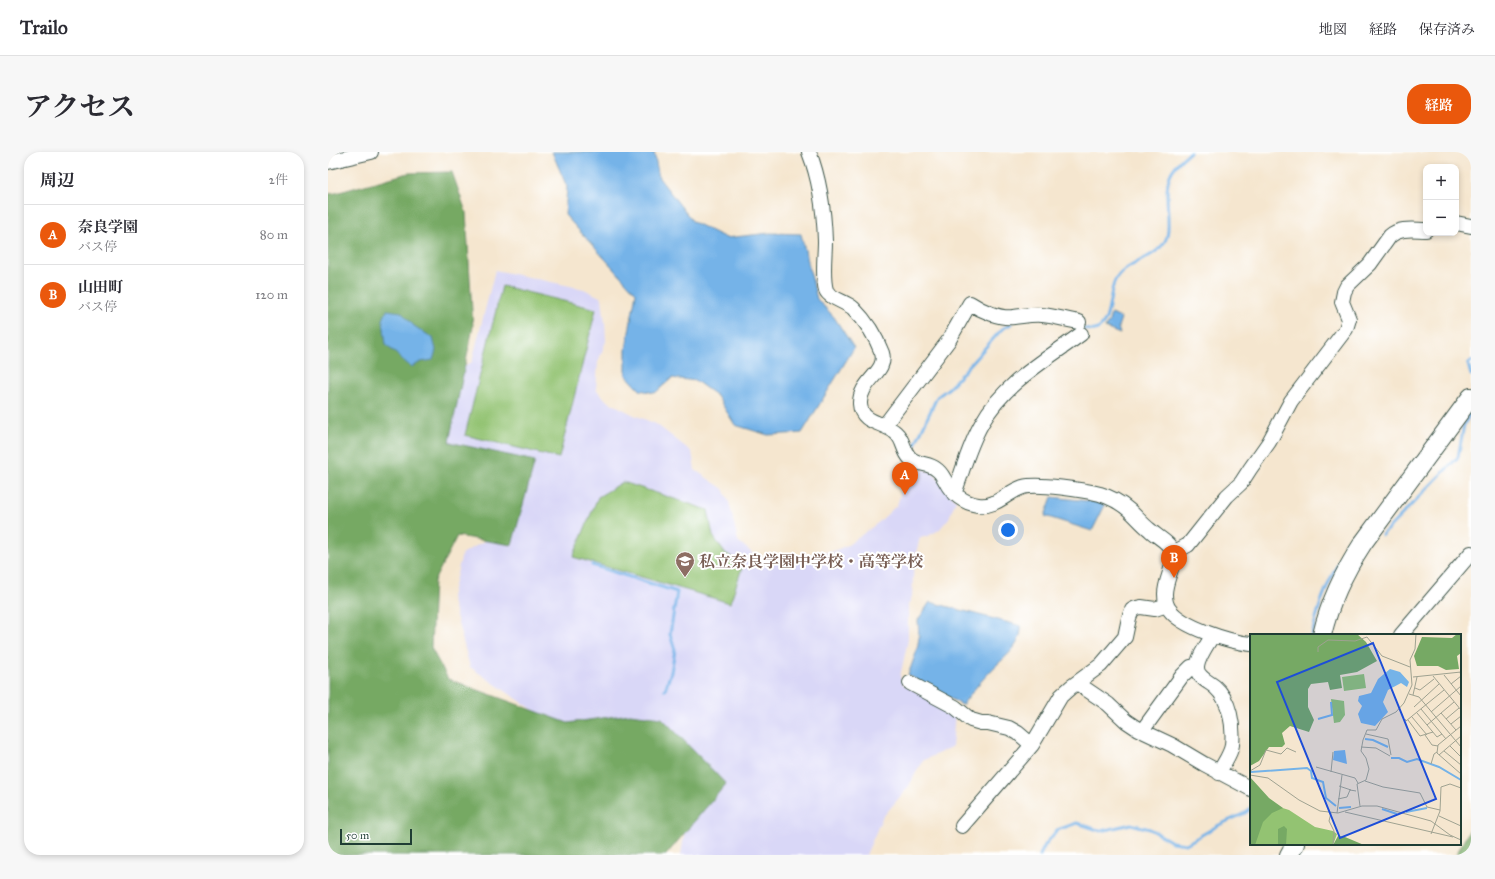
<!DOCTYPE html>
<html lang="ja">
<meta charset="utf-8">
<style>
:root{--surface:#fff;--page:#f7f7f7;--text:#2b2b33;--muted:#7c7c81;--line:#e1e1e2;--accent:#ea580c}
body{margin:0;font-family:"IM FELL Great Primer","Noto Serif JP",serif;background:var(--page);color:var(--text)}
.controls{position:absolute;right:12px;top:12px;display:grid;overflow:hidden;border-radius:8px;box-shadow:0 2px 6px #0003}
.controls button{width:36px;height:36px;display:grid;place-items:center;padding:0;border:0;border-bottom:1px solid var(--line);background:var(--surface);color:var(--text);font:20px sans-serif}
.scale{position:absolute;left:12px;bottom:10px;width:72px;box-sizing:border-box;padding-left:4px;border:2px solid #1f3d34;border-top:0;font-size:11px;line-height:14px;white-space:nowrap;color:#1f3d34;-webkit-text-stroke:3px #fff;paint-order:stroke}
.you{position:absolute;left:680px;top:378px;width:14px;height:14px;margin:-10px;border:3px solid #fff;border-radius:50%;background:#1a73e8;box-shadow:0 0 0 6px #1a73e833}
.badge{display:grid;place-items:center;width:26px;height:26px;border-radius:50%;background:var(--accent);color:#fff;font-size:13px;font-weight:700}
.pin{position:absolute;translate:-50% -33px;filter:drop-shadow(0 1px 2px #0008)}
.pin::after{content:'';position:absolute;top:21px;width:14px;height:12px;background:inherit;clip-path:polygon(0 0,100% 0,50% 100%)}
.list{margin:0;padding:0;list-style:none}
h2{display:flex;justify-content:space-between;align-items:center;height:52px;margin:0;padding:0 16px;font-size:17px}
h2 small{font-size:13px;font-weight:400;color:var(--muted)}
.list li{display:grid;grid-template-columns:26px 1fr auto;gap:12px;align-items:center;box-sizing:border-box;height:60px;padding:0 16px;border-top:1px solid var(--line)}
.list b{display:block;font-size:15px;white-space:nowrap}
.list p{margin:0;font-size:13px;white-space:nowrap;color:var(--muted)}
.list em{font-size:13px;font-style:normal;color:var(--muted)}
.map{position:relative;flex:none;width:1143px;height:703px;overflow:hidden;border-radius:16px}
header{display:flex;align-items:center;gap:24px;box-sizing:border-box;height:56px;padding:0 20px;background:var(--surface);border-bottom:1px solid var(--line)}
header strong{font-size:19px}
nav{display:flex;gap:22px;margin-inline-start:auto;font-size:14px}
.intro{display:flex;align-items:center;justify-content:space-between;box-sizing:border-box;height:96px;padding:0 24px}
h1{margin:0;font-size:28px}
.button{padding:10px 18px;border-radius:16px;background:var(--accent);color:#fff;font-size:14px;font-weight:700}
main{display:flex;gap:24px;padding:0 24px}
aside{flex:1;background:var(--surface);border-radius:16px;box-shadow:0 2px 6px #0003}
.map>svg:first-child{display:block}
.built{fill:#d9d7f7}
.green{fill:#93c372;stroke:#598053}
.forest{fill:#76a964;stroke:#4a734c}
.water{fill:#75b3e8;stroke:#4a788e}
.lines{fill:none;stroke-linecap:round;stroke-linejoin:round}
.stream{stroke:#75b3e8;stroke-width:3}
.minor-casing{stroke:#3f564b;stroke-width:16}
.major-casing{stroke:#3f564b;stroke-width:20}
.minor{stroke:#fff;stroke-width:14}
.major{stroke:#fff;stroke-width:18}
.labels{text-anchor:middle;stroke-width:4;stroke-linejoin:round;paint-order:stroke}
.education-label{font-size:16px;font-weight:bold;fill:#785e54;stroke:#fff;text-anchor:start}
.inset-river{fill:none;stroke:#75b3e8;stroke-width:2}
.inset-road{fill:none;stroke:#9fa291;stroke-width:1}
.view{fill:#1d4ed8;fill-opacity:0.15;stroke:#1d4ed8;stroke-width:2}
.inset-edge{fill:none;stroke:#1f3d34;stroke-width:2}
</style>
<header>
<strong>Trailo</strong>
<nav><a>地図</a><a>経路</a><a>保存済み</a></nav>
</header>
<div class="intro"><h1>アクセス</h1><a class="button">経路</a></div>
<main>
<aside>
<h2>周辺<small>2件</small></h2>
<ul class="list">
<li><span class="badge">A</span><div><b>奈良学園</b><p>バス停</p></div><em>80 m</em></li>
<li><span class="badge">B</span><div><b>山田町</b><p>バス停</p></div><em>120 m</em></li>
</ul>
</aside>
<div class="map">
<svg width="1143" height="703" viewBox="0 0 1143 703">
<rect width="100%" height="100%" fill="#fff"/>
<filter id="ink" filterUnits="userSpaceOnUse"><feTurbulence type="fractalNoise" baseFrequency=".025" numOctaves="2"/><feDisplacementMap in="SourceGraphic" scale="8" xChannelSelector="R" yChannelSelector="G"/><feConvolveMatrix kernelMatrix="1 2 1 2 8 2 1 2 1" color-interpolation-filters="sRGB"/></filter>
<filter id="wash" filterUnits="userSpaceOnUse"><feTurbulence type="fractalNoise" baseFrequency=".012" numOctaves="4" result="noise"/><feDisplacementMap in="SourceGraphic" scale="16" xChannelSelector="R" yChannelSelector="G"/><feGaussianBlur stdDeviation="0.9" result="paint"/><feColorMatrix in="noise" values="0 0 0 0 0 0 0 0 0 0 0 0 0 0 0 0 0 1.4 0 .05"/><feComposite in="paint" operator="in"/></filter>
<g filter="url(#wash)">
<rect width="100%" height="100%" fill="#f5e6cf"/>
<path class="built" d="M167,118L256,137L274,146L277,171L278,189L270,210L268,237L279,249L306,263L328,272L364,300L367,318L395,337L401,350L410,389L431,407L503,400L520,393L551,370L569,353L574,338L581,328L595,317L604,320L628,348L621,366L611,378L600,384L592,386L586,408L584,444L580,455V488L572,525L575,532L627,561L624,595L594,609L581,634L554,666L538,703H353L366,624L248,587L142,515L123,445L134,402L174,379L91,292L129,218L144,210Z"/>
<path class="green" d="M174,134L268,157L231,306L137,283Z
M295,330L380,358L385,384L396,400L415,413L402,451L245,405L270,345Z"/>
<path class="forest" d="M124,20L138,60L145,175L121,290L207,309L184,393L129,384L106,429L103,496L120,527L240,571L302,562L334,566L398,632L338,703H0V42L8,41L80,21Z
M1143,675V703H1128Z"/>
<path class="water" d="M224,0H326L331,26L365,70L398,86L442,81L473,82L489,147L506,165L526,196L474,281L440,283L407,273L389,244L368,229L344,226L327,241L312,238L298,223V197L308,141L237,63L239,35Z
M59,158L73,160L86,174L105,186L108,198L105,208L93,210L83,215L58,193L55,168Z
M783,162L793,166L790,175L792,182L777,176L781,169Z
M724,345L769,350L777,353L764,379L717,364Z
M602,450L693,474C694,497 671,508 658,524C649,533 642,543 634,553L580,523L589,498L591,485L590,468Z"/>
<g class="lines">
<path class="stream" d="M755,177C758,177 763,179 767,178C784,173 780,141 787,129C796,110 830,107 838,87C841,80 840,73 840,66C839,34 834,22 862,0
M1143,209L1140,212L1143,223
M585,297L609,245L621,236L674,177L683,172
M1054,383L1130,305L1136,273L1142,261
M264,413L349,440L342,482L347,498L343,520L337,538
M984,483C989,458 998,433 1011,410C1016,401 1024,391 1030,382
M712,703L717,693L729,678L749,671L773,679L803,672L822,677L844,690L858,692L891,673L917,661L923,656"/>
</g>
</g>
<g filter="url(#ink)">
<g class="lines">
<g class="minor-casing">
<path id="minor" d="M481,0C492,28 496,58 497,89C497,103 494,125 498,138C501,146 518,150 525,156C537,168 548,185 554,201C560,220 531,229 532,252C533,272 557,270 568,281C576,288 575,299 582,306C589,313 601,311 608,317C613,320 615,325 618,330C624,342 636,351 650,353C668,356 679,340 695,335C710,331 756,338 772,342C782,345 793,351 801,358C808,364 814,372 822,378C829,385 843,391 845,401C847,414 837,428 837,442C837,447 838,453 841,457C853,475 902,490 923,492
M0,10L43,0
M1128,71L1143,74
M556,274L621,188L642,151C654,159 672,167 686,165C696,164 704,162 714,163C727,164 739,168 751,170
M626,342C635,318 641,293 654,271C676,231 718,208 753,182
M845,401L860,393L899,344L913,331L922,317L941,290L963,249L1018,177L1021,167L1014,150L1016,140L1019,134L1042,112L1062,84C1072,75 1086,78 1098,78
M885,483C880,491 869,507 869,516C869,525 881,530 887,535C902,548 906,574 904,593C903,602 895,612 891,621
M1073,483L1143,401
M582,531L627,555L643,568L653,571H660L681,576L690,581L704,593
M749,531L780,552L798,569L810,577L844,593L876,612L923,637
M814,579L854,524L863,515L869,514
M634,674L704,593L733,544L743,535L773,513L797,485L801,466L804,458L808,456L813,455L827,457L839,453"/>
</g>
<g class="major-casing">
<path id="major" d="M994,483C1002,449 1016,420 1035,391L1143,245
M961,703L967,692"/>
</g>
<use href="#minor" class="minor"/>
<use href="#major" class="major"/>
</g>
</g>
<defs>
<g id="school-pin" transform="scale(1)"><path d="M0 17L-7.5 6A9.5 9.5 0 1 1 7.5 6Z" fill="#8d6e63" stroke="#fff"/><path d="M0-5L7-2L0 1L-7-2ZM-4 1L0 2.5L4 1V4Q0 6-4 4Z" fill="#fff"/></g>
</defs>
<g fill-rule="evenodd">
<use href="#school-pin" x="357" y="409"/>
</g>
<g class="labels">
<g class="education-label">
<text x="371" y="415">私立奈良学園中学校・高等学校</text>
</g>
</g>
<g transform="translate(922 482)">
<rect width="211" height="211" fill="#f5e6cf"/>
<path d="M114,40L116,54L94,57L92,43ZM81,65L94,67L95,81L90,88L84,89ZM20,170L39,176L65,193L83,197L87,200L83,211H2Z" fill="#93c372"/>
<path d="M0,0H107L116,8L127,27L107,38L90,41L92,54L80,56L78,48L61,50L58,55V73L64,86L59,98L40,92L32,99L35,110L32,113H19L9,127L0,132ZM207,0H211V19L207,22L209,35L196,36L188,32H167L164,22L172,3L202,4ZM0,143L19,164L33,174L22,179L13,188L5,211H0ZM34,192L37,195L36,211H28V195ZM88,202L95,203L114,211H83Z" fill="#76a964"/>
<path d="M140,35L150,38L159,48L157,53L151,49L138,56L133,68L138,78L125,92L111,89L108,80L112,72L108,67L109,62L121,59L128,45ZM95,116L97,130L83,126L84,117Z" fill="#75b3e8"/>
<path class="inset-river" d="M68,85L82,81L81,68M115,105L123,106L138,113M141,124H149L157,128L167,125L189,133L211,146M1,138L57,134L61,137L62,144L73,148L76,164L86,172M89,174L101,173M132,175L147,180M156,178L177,174"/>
<path class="inset-road" d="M68,18V13L78,6L105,7L117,3L132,22L160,33M194,41L211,62M183,42L211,76M163,43L211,38M201,50L211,42L210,38M165,54L170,56L184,45M159,60L169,63L211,113M163,61L167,43M164,73L189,50M171,75L196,105M181,78L211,52M167,79L187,103L192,100M191,79L206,96M162,83L177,101M155,85L156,87L194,56M196,85L209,74M158,86L170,102L183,98M201,90L211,82M177,91L204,68M211,92L188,111L187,119L211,140M116,100L138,105L141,121M175,101L182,111L188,112M200,112L211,123M111,113L126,114L140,122M194,117L211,131M189,121L211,102M181,130L184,120L187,118M66,133L105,144L108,149M0,137L10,131L16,116L31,120L37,114L46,118M81,138L83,118M0,141L18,144L49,166L70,177L88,179L112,172H127L181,187L200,201L211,206M115,147L133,153L170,159L177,173L190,176M89,152L101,156M88,165L97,163L100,156L106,157M110,172L107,150L116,146L119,135L116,124L111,117L113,106L117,96H126L132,85L146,78L154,69L162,51L160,26L165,15L166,0M95,178L203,203M81,179L79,187L84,197L83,211M87,179L92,141M189,182L211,192M181,200L190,177L191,153L200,150L211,154"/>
<path class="view" d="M123,9L186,165L90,204L27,48Z"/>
<rect width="211" height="211" class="inset-edge"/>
</g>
</svg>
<div class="controls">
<button>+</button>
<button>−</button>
</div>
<div class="scale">50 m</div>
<div class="you"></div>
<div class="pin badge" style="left:577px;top:343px">A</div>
<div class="pin badge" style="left:846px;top:426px">B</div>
</div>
</main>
